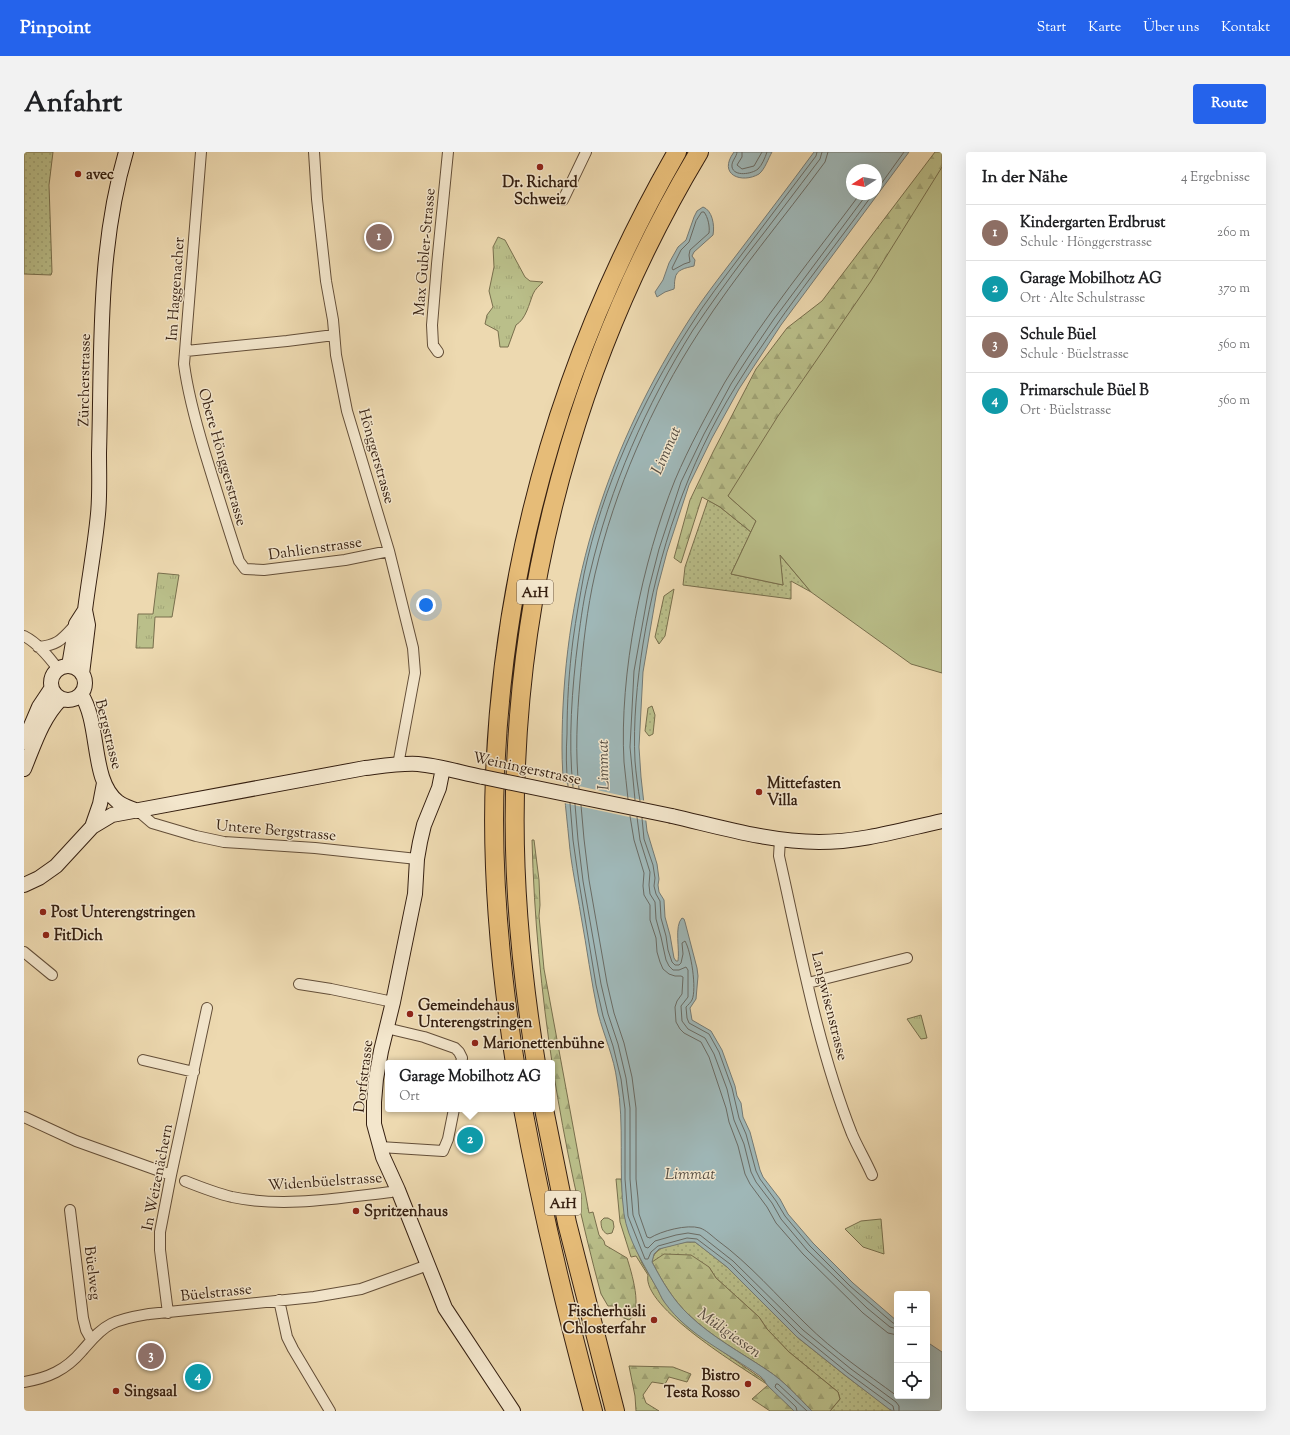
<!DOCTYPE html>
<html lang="de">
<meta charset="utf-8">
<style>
:root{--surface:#fff;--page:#f2f2f2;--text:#202124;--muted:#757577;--line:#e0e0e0;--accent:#2563eb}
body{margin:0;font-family:"Sorts Mill Goudy",serif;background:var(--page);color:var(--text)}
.controls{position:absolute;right:12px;bottom:12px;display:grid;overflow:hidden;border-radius:4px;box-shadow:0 4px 16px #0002}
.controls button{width:36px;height:36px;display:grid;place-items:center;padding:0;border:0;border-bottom:1px solid var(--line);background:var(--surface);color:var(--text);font:20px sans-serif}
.compass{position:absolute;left:822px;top:12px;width:36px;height:36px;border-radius:50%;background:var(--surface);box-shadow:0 4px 16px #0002;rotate:259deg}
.you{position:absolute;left:402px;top:453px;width:14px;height:14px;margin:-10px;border:3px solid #fff;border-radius:50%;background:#1a73e8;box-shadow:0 0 0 6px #1a73e833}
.badge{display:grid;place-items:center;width:26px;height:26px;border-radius:50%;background:var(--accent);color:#fff;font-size:13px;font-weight:700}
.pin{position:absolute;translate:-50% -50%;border:2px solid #fff;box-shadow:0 1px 4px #0006}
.popup{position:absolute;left:361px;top:908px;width:170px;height:52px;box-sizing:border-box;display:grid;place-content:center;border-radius:4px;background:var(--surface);filter:drop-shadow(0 1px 3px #0005);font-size:13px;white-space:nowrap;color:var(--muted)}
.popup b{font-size:15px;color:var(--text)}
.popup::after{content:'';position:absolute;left:50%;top:100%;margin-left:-8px;border:8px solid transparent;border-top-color:var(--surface)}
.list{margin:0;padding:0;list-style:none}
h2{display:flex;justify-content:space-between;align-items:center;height:52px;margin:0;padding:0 16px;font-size:17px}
h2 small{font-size:13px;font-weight:400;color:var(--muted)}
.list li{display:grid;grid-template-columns:26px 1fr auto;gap:12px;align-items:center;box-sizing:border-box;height:56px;padding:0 16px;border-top:1px solid var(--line)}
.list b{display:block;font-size:15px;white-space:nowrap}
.list p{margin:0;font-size:13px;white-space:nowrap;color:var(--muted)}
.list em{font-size:13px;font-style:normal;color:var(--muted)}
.icon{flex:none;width:22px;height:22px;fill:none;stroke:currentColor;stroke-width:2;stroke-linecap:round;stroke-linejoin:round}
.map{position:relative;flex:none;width:918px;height:1259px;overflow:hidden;border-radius:4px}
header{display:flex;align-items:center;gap:24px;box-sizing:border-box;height:56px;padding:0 20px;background:var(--accent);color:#fff}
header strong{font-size:19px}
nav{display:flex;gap:22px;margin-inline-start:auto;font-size:14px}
.intro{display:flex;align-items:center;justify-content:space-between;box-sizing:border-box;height:96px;padding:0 24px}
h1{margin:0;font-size:28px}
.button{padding:10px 18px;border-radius:4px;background:var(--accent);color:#fff;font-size:14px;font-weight:700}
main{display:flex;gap:24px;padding:0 24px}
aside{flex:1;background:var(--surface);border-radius:4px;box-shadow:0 4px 16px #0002}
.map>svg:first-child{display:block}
.grass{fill:url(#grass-dots);stroke:#786f4d}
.forest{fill:url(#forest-firs);stroke:#786f4d}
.park{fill:url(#park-tufts);stroke:#786f4d}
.garden{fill:#babf8a;stroke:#786f4d}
.water{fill:#9fb7b7;stroke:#757a74;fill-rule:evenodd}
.pier{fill:#edd9b0}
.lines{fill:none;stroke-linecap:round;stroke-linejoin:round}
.shore{stroke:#6a6b64;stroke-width:1}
.street-casing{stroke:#634e38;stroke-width:12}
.secondary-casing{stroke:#351f10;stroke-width:16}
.highway-casing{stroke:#351f10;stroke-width:20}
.street{stroke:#f3e6cc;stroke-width:10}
.secondary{stroke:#f3e6cc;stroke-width:14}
.highway{stroke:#e6bc78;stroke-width:18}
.secondary-bridge-casing{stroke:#351f10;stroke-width:16;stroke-linecap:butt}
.secondary-bridge{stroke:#f3e6cc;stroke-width:14}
.poi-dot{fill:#8f2418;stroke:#f3e6cc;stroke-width:1.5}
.labels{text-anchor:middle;stroke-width:3;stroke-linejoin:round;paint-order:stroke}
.shield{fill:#f3e6cc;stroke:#6e5b48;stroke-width:1}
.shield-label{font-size:14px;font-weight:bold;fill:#351f10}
.poi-label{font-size:15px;font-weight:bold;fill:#351f10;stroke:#f3e6cc;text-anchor:start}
.street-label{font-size:15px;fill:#351f10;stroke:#f3e6cc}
.water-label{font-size:16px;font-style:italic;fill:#554d42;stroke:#f3e6cc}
</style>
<header>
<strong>Pinpoint</strong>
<nav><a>Start</a><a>Karte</a><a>Über uns</a><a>Kontakt</a></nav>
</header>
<div class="intro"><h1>Anfahrt</h1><a class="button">Route</a></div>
<main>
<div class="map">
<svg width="918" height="1259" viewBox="0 0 918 1259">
<defs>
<pattern id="grass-dots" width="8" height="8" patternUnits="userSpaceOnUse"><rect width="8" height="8" fill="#babf8a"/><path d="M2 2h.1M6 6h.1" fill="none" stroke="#a0a476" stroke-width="1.8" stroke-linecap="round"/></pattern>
<pattern id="forest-firs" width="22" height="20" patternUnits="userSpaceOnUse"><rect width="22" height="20" fill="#babf8a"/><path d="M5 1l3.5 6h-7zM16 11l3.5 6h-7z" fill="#a0a476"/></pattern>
<pattern id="park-tufts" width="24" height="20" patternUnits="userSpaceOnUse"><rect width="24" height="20" fill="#babf8a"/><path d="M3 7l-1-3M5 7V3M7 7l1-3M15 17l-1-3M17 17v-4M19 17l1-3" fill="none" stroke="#a0a476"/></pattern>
</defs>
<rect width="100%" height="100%" fill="#edd9b0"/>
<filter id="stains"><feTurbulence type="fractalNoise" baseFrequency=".005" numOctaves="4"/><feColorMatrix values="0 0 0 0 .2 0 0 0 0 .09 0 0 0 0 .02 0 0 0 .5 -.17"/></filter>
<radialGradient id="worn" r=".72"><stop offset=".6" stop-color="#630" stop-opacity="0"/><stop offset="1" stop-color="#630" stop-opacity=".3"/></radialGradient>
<path class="grass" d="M0,0H29L25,33L28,120L27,123L0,122Z
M684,348L696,355L727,380L707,422L759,433L755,402L787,440L767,429V447L659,433L661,415Z
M650,437L641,484L635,492L631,485L640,444Z
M628,554L631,563L629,582L625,584L621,579L624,556Z
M663,1090H671L688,1103L703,1115L773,1185L822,1224L869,1259H806L816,1247L814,1240L765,1200L743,1177L735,1165L692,1126L685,1115L628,1110C629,1094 651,1092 663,1090Z"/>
<path class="forest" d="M911,0H918V40L704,344L732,369L727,380L696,355L678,345L657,411L650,406L666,348L689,300L732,217L763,176L798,149Z
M508,688H510L515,728L516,753L515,764L520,817L565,1061L569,1060L575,1083L580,1089L581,1093L603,1106C607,1119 620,1159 605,1168L595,1164L593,1154H584L577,1142C537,994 512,841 508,688Z
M592,1027H597L601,1065L604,1077L618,1111L632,1134L639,1148L654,1166L665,1176L738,1227L770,1259H746L728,1247L744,1233C719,1216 617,1155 624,1123L612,1104L607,1105L596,1070Z
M640,1102L667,1103L685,1115L692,1126L735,1165L743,1177L765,1200L814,1240L816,1247L806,1259H788C774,1245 760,1229 743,1218C716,1200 688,1185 665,1163C649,1148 638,1129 628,1110Z
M605,1214L649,1215L667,1222L663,1230L645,1225L641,1232L628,1230L619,1243L622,1251L635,1259H612L611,1244Z"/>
<path class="park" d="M474,85L481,88L501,125L506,129L519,130C516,133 511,137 509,142C505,152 502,167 492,173L484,195H476L474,179L461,172L463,163L469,155L465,139L470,115L469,95Z
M134,421L155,423L148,465H131L129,496H112L114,462H129Z
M897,863L903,886L897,887L883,867Z
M580,1066H584L589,1069L590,1075L588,1081L583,1082C578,1079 577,1075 577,1069Z
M857,1067L860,1102L839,1095L821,1077L837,1069Z"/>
<path class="garden" d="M918,15V521L887,512L787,440L756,403L759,433L707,422L732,369L704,344L754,264L847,129Z"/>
<path class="water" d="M710,0H748C744,7 741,17 735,22C718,32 693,23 710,0Z
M790,0H885L757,173L715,237L688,286L665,333L643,400L633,438L619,520L615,595L617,625L623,679L633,712L635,727L634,733L635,740L640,748L641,765L646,783L650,806L652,809H654C656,798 650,774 658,766L660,767L661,770L673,816L674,824L672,847L666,856L668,868L687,879L698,898L711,934L713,944L717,951L719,965L726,980L736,1018L739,1025L756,1047L764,1062L789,1091L829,1131L873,1169V1244H903V1190L918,1200V1259H869L865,1257L822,1224L773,1185L703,1115L671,1090H663L635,1097L630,1102L628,1110C638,1129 649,1148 665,1163C688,1185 716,1200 743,1218C760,1229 774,1245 788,1259H770C762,1251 753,1243 745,1235C737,1226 745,1232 736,1224C704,1201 665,1184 641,1151C637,1146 635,1139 631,1133C619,1111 604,1088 600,1062C594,1018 601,973 593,929C590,905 580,884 574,861C567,829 563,796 557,764C553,739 547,713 545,688C542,657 538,627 538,596C538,442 579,306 660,176C676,150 695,126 714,101C739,68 765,34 790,0ZM828,18H852V42H828Z
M679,55C688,58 691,73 689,83L670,100L668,104L671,108L670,114C662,116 652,117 651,127C650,131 651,134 650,137L641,140L633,145L631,140L639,128L645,111L654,95L662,88L670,65L673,59Z"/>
<path class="pier" d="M537,630L622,649L624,669L540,651Z"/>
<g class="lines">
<path class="shore" d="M713,0C713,5 707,9 708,15C710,25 728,22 734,17C738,13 741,6 743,0
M718,0V5L713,13L718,17L730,14L738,0
M852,39L880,0
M678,60H680C684,65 686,75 685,81L666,98L665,103L666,110L660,112L649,118L648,116L657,98L665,90L672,69Z
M544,634C542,617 542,599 543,582C543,550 545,519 549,488C552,466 556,444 560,422C578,336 618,249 665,176C681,150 700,126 718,102C743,69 767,37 792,4L793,0
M549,635C544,590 548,535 554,489C557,466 560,443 566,421C586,335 622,253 669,178C686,153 704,128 722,104C747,72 771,40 796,7L798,0
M555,637C551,601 553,564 556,529C559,493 563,457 571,422C591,337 627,254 675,180C713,121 759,67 801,10L804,0
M604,647C603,635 601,622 600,610C595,522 618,410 651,328C665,295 683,262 701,230C740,164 790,104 836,42
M611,648L606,595L610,519L625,436L635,397L657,330L680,282L707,232L725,204L750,167L843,42
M616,649C614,636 612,622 611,609C609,570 613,530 619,492C634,400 663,313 712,234C753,167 803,105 849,42
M546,651L549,688L555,730L572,833L579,864L589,894L597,927L601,957V1027L604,1064L621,1107H624L627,1100L634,1094L663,1086L673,1087L706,1112L776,1182L824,1221L869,1254L870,1259
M551,652L554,688L559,729L577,832L584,862L594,892L602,926L606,956V1027L609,1063L621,1095L624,1096L631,1089L652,1083L664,1081L676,1083L709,1109L779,1178L827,1217L872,1250L875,1254V1259
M557,653L560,687L565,728L583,831L590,861L600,891L608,925L612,956V1027L614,1046L615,1062L623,1085L626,1086C637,1079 663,1072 676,1076C682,1078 688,1084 693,1088C726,1112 753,1144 782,1172C809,1199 842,1221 873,1244
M606,664L610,688L620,721L619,734L620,743L626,753V768L632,786L633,800L636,810L639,817L645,822L651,824H657L659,825L658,842L653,849L651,855L652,870L656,877L660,881L677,890L685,905L702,956L705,970L714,994L721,1022L726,1032L743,1055L752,1071L779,1102L839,1161L864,1181L873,1183
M613,665L616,688L626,720L625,733L626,742L631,750L632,767L637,785L642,808L645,814L649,818H655L662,815L664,818V845L657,854L658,869L664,877L681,886L690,902L703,937L710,968L720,992L727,1020L732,1030L748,1051L757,1067L783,1098L843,1156L866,1175L873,1177
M618,666L620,687L629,713L631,726L630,734L632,742L636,749L637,766L642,784L644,798L648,810L651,813H655L657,811L659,802L658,791L661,789C667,799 673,837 668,848C667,850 664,853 662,855L663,866L665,871L685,882L695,900L708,936L715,966L722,982L732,1019L736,1027L752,1049L761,1064L786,1094L826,1134L869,1171L873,1172
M773,1259L772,1255L751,1235L752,1232H754L783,1259"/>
<g class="street-casing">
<path id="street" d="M177,0L160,212C164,243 172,271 181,301C192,337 203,373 215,409L221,417L240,418L321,408L365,399
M290,0L293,47L302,129L309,168L312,203L323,259L365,399L389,496L391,521L374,613
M539,48L562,0
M162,199L263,189L310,183
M414,200L409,193L408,173L413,112L424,0
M0,484C14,491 25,505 34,517
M14,495C35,493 38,487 52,472
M114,659L128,671L172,684L200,690L291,696L393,707
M756,687L755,704C776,797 793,893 828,982C834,996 842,1009 848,1023
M0,800L28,823
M784,831L883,806
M275,832L307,837L369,850
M362,876L400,885L431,896L435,900L438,906L437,911
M119,908L170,920
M0,965L52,989L147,1023
M356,995L419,999L424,987L430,957
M161,1029C176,1035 191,1041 208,1045C260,1056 315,1046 367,1040L374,1038
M46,1058L59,1166L62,1178L67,1187
M255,1148L263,1185L269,1197L306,1259
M144,1161L136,1098V1080L147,1023L183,856
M0,1230C24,1226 42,1218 58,1199C67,1189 75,1178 87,1172C99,1166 113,1164 125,1162L290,1145L337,1137L404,1113"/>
</g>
<g class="secondary-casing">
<path id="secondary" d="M45,514L52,472L61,458
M27 531a17 17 0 1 1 34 0a17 17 0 1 1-34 0Z
M58,522L64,473L61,458C65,426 71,394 74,362C76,342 75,322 75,301C78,201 73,98 102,0
M57,542C77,573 66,628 94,650C100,655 107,656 114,659
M0,590L15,555L27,537
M419,616L415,636L400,673L396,690L393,707L391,742L369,850L357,899L352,927L350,950V972L359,1005L374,1038L421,1156L489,1259
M0,617C10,593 18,566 37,547
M648,664C696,675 745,690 795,690C837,690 877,678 918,669
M68,675L76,652L80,631
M0,733L15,726L32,714L68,675L88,663L341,616C358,614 377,611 394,612C416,614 438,621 459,625"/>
</g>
<g class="highway-casing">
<path id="highway" d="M491,911C476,816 467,719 471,623C480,399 542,193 653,0
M512,911C496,813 487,712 492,613C501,397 564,185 675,0
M499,957C518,1059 542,1159 569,1259
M520,957L543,1071L591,1259"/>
</g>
<use href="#street" class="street"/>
<use href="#secondary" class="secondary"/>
<use href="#highway" class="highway"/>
<g class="secondary-bridge-casing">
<path id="secondary-bridge" d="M459,625L648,664"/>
</g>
<use href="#secondary-bridge" class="secondary-bridge"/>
</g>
<g class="poi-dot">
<circle cx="516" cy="15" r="4"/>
<circle cx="54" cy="22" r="4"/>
<circle cx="735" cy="640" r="4"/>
<circle cx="19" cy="760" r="4"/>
<circle cx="22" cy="783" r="4"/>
<circle cx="386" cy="862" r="4"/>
<circle cx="451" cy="891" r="4"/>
<circle cx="332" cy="1059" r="4"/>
<circle cx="630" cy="1168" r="4"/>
<circle cx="724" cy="1232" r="4"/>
<circle cx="92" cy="1239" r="4"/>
</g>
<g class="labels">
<g class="shield">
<rect x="493" y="428" width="36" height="24" rx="3"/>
<rect x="521" y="1039" width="36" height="24" rx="3"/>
</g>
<g class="shield-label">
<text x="511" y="445">A1H</text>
<text x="539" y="1056">A1H</text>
</g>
<g class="poi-label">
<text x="62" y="27">avec</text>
<text x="516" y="35" text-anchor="middle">Dr. Richard<tspan x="516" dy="17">Schweiz</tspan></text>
<text x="743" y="636">Mittefasten<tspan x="743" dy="17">Villa</tspan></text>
<text x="27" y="765">Post Unterengstringen</text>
<text x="30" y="788">FitDich</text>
<text x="394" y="858">Gemeindehaus<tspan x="394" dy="17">Unterengstringen</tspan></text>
<text x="459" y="896">Marionettenbühne</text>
<text x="340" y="1064">Spritzenhaus</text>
<text x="622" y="1164" text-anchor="end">Fischerhüsli<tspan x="622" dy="17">Chlosterfahr</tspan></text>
<text x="716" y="1228" text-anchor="end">Bistro<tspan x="716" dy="17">Testa Rosso</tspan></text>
<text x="100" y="1244">Singsaal</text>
</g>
<g class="street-label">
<text transform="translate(400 100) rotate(-85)" y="5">Max Gubler-Strasse</text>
<text transform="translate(151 137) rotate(-86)" y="5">Im Haggenacher</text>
<text transform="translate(60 228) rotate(-89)" y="5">Zürcherstrasse</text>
<text transform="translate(353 304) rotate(74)" y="5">Hönggerstrasse</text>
<text transform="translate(199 305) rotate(74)" y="5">Obere Hönggerstrasse</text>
<text transform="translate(291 396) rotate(-8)" y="5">Dahlienstrasse</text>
<text transform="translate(85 582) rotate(76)" y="5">Bergstrasse</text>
<text transform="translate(503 616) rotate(12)" y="5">Weiningerstrasse</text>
<text transform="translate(252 678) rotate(5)" y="5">Untere Bergstrasse</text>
<text transform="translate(806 854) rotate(76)" y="5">Langwisenstrasse</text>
<text transform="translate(339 924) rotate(-83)" y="5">Dorfstrasse</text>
<text transform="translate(133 1025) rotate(-79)" y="5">In Weizenächern</text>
<text transform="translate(301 1029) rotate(-4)" y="5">Widenbüelstrasse</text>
<text transform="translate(69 1121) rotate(83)" y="5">Büelweg</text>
<text transform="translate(192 1140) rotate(-6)" y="5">Büelstrasse</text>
</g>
<g class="water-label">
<text transform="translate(641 298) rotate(-66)" y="6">Limmat</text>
<text transform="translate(578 613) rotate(-91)" y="6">Limmat</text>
<text x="666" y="1027">Limmat</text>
<text transform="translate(706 1180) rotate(35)" y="6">Müligiessen</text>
</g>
</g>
<rect width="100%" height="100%" filter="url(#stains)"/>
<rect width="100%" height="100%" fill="url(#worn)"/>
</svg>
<div class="controls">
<button>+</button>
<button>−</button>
<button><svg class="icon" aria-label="locate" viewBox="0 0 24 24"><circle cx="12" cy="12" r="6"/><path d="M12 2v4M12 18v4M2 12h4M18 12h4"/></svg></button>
</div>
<svg class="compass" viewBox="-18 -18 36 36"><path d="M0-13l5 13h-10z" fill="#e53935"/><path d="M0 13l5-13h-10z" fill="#757577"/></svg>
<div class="you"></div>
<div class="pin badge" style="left:355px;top:85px;background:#8d6e63">1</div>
<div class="pin badge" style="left:446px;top:988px;background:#0f9aa8">2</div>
<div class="popup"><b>Garage Mobilhotz AG</b>Ort</div>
<div class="pin badge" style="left:127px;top:1204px;background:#8d6e63">3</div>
<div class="pin badge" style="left:174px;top:1225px;background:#0f9aa8">4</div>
</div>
<aside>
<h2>In der Nähe<small>4 Ergebnisse</small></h2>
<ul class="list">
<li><span class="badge" style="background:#8d6e63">1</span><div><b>Kindergarten Erdbrust</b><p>Schule · Hönggerstrasse</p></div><em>260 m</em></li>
<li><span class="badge" style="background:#0f9aa8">2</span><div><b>Garage Mobilhotz AG</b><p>Ort · Alte Schulstrasse</p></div><em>370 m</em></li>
<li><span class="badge" style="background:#8d6e63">3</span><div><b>Schule Büel</b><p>Schule · Büelstrasse</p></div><em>560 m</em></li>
<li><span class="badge" style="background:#0f9aa8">4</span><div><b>Primarschule Büel B</b><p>Ort · Büelstrasse</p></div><em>560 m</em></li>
</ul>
</aside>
</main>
